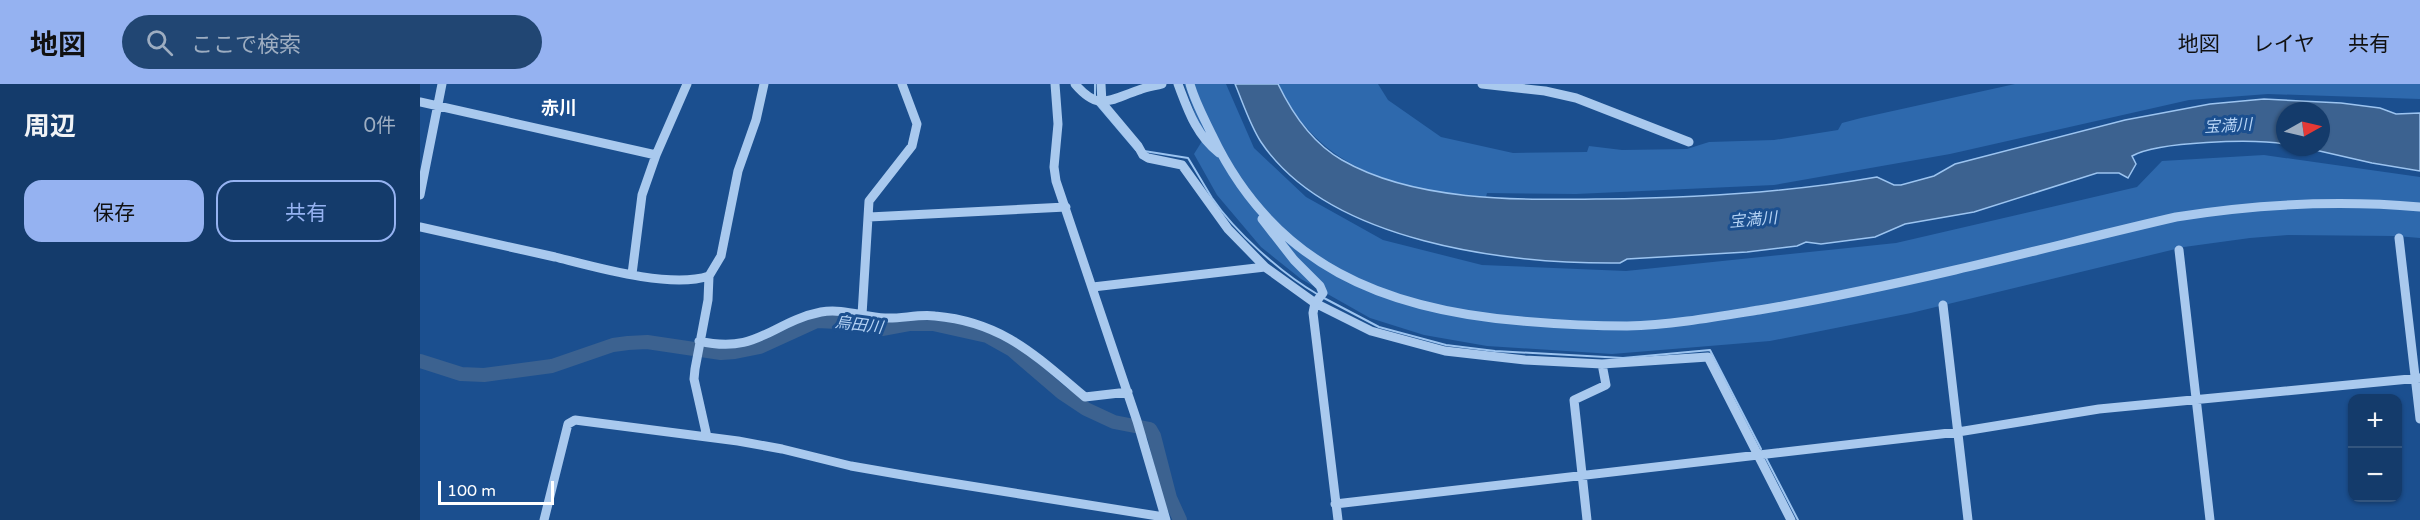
<!DOCTYPE html>
<html lang="ja">
<meta charset="utf-8">
<style>
:root{--surface:#143b6b;--page:#214673;--text:#f1f3f6;--muted:#9dadc1;--line:#33557e;--accent:#95b2f1}
body{margin:0;font-family:"Varela Round","Noto Sans JP",sans-serif;background:var(--page);color:var(--text)}
.controls{position:absolute;right:18px;bottom:18px;display:grid;overflow:hidden;border-radius:12px;box-shadow:0 2px 4px #0004}
.controls button{width:54px;height:54px;display:grid;place-items:center;padding:0;border:0;border-bottom:2px solid var(--line);background:var(--surface);color:var(--text);font:30px sans-serif}
.compass{position:absolute;left:1856px;top:18px;width:54px;height:54px;border-radius:50%;background:var(--surface);box-shadow:0 2px 4px #0004;rotate:82deg}
.scale{position:absolute;left:18px;bottom:15px;width:116px;box-sizing:border-box;padding-left:6px;border:3px solid #fff;border-top:0;font-size:16px;line-height:21px;white-space:nowrap;color:#fff;-webkit-text-stroke:4px #1b4f8f;paint-order:stroke}
.list{margin:0;padding:0;list-style:none}
h2{display:flex;justify-content:space-between;align-items:center;height:78px;margin:0;padding:0 24px;font-size:26px}
h2 small{font-size:20px;font-weight:400;color:var(--muted)}
.actions{display:flex;gap:12px;padding:18px 24px}
.actions a{flex:1;padding:14px 0;border:2px solid var(--accent);border-radius:18px;text-align:center;font-size:21px;color:var(--accent)}
.actions .main{background:var(--accent);color:#111}
.icon{flex:none;width:33px;height:33px;fill:none;stroke:currentColor;stroke-width:2;stroke-linecap:round;stroke-linejoin:round}
.map{position:relative;flex:none;width:2000px;height:436px;overflow:hidden}
header{display:flex;align-items:center;gap:36px;box-sizing:border-box;height:84px;padding:0 30px;background:var(--accent);color:#111}
header strong{font-size:28px}
nav{display:flex;gap:33px;margin-inline-start:auto;font-size:21px}
.search{width:420px;height:54px;background:var(--page);display:flex;align-items:center;gap:15px;box-sizing:border-box;padding:0 21px;border-radius:33px;color:var(--muted);font-size:22px}
main{display:flex}
aside{flex:1;background:var(--surface)}
.map>svg:first-child{display:block}
.green{fill:#2e69ad}
.water{fill:#3c6290;stroke:#9cc4f0;stroke-width:1.5}
.lines{fill:none;stroke-linecap:round;stroke-linejoin:round}
.stream{stroke:#9cc4f0;stroke-width:2}
.river{stroke:#3c6290;stroke-width:14}
.minor{stroke:#a9c9ee;stroke-width:9}
.labels{text-anchor:middle;stroke-width:6;stroke-linejoin:round;paint-order:stroke}
.water-label{font-size:16px;font-style:italic;fill:#b5d3f5;stroke:#1b4f8f}
.quarter-label{font-size:18px;font-weight:bold;fill:#fff;stroke:#1b4f8f}
</style>
<header>
<strong>地図</strong>
<div class="search"><svg class="icon" aria-label="search" viewBox="0 0 24 24"><circle cx="10" cy="10" r="6"/><path d="M15 15l6 6"/></svg>ここで検索</div>
<nav><a>地図</a><a>レイヤ</a><a>共有</a></nav>
</header>
<main>
<aside>
<h2>周辺<small>0件</small></h2>
<ul class="list">
</ul>
<div class="actions"><a class="main">保存</a><a>共有</a></div>
</aside>
<div class="map">
<svg width="2000" height="436" viewBox="0 0 2000 436">
<rect width="100%" height="100%" fill="#1b4f8f"/>
<path class="green" d="M764,0H806L834,64L886,113L963,156L1062,181L1206,187L1476,159L1717,103L1742,77L1844,71L2000,93V154L1976,152L1868,151L1830,154L1764,163L1491,229L1350,257L1192,270L1067,262L1004,251L950,234L881,195L841,163L797,111L774,70L784,54Z
M858,0H958L968,16L1021,53L1093,69L1167,68L1169,62L1202,66L1267,65L1289,58L1354,56L1418,46L1422,39L1441,34L1595,0H2000V15L1848,10L1769,16L1530,70L1354,101L1156,110L1067,109L1066,113C976,105 900,87 858,0Z"/>
<path class="water" d="M815,0H858C872,29 892,59 922,76C995,118 1099,116 1180,115C1273,114 1366,109 1457,93L1474,101H1481L1514,92L1535,80L1705,36L1790,20L1844,15L1921,19L1960,24L1976,30L2000,29V87L1952,79L1882,63H1901V27H1865V60C1833,55 1739,57 1712,72L1716,80L1708,94L1699,89H1677L1554,128L1485,140L1455,153L1401,160L1386,158L1377,162L1327,168L1207,175L1200,179C1088,180 909,159 841,58C830,41 823,19 815,0Z"/>
<g class="lines">
<path class="stream" d="M675,12V0
M677,20L716,66
M724,67L768,74C776,87 784,101 792,114C815,148 861,189 897,210
M902,213L959,243L1026,261L1075,267L1203,274L1290,266L1341,365
M1346,374L1378,436"/>
<path class="river" d="M0,277L41,290L64,291L132,282L193,261L208,259L227,258L301,269L315,268L340,263L397,237L439,239L462,245L489,240H513L567,252L592,266L642,309L666,325L694,338L730,345L734,352L750,414L760,436"/>
<path class="minor" d="M635,0L638,40L634,83L636,97L717,337L746,436
M655,0C679,28 689,16 719,6C726,3 735,2 742,0
M681,0L682,19L718,62L723,71L728,74L762,81L808,145L845,183L895,219L951,247L1025,267L1105,276L1182,280L1288,273L1371,436
M758,0C768,26 776,51 799,69
M770,0C775,18 784,34 792,51C854,182 965,226 1102,237C1137,240 1173,242 1207,242C1251,241 1296,233 1339,226C1405,215 1470,201 1535,186C1609,169 1682,150 1756,133C1837,120 1918,116 2000,123
M1062,0L1125,7L1156,14L1269,58
M0,18L236,71
M0,111L22,0
M449,133L646,123
M842,135L874,176L900,202L903,209L895,219L893,229L918,436
M0,143C45,153 90,163 135,173C175,183 250,205 289,192
M1979,154L2000,335
M1759,166L1790,436
M212,190L222,111L236,71L267,0
M673,203L845,183
M1523,221L1548,436
M442,231L449,117L492,62L497,40L482,0
M279,257C338,271 351,238 401,228C422,224 444,233 465,234C481,235 498,230 515,232C583,238 616,272 665,313L708,308
M287,353L274,295L275,285L288,216L289,192L301,172L318,87L336,36L344,0
M915,420L1538,348L1679,325L2000,294
M124,436L148,340L155,336L318,357L362,365L431,382L500,394L744,433
M1167,436L1154,316L1186,301L1182,280"/>
</g>
<g class="labels">
<g class="water-label">
<text transform="translate(1808 41) rotate(-3)" y="6">宝満川</text>
<text transform="translate(1333 135) rotate(-5)" y="6">宝満川</text>
<text transform="translate(439 240) rotate(7)" y="6">烏田川</text>
</g>
<g class="quarter-label">
<text x="139" y="30">赤川</text>
</g>
</g>
</svg>
<div class="controls">
<button>+</button>
<button>−</button>
</div>
<svg class="compass" viewBox="-18 -18 36 36"><path d="M0-13l5 13h-10z" fill="#e53935"/><path d="M0 13l5-13h-10z" fill="#9dadc1"/></svg>
<div class="scale">100 m</div>
</div>
</main>
